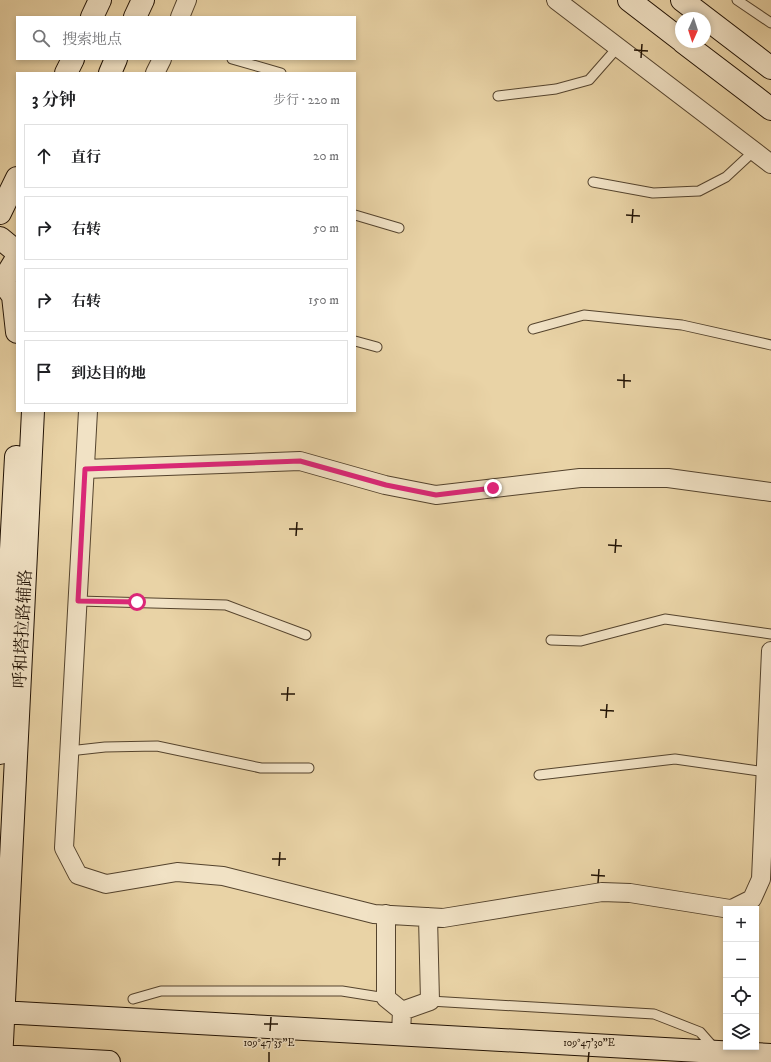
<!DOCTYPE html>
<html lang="zh">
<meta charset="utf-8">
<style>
:root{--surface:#fff;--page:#f6f6f6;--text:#202124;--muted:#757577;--line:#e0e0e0}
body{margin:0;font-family:"IM FELL DW Pica","Noto Serif SC",serif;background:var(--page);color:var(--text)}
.controls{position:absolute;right:12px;bottom:12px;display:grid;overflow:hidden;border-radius:0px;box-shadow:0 2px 6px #0003}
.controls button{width:36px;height:36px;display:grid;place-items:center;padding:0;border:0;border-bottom:1px solid var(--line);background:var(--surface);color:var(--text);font:20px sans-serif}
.compass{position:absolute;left:675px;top:12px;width:36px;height:36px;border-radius:50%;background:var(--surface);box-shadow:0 2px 6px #0003;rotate:183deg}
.stop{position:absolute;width:12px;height:12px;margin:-9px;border:3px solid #db2777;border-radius:50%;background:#fff}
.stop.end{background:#db2777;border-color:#fff;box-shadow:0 1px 4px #0008}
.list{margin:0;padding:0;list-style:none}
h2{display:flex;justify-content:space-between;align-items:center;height:52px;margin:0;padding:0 16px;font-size:17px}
h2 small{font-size:13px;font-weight:400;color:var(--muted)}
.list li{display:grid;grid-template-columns:26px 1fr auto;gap:12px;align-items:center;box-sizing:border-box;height:64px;margin:0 8px 8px;padding:0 8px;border:1px solid var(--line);border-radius:0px}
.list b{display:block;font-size:15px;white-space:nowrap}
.list em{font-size:13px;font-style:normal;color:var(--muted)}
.icon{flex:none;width:22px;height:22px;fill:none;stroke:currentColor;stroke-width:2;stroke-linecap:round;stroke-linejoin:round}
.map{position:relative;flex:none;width:771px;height:1062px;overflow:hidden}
.search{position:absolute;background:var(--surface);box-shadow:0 2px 6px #0003;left:16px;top:16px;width:340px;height:44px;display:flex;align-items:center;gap:10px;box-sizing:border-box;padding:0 14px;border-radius:0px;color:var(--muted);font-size:15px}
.panel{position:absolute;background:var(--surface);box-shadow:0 2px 6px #0003;left:16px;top:72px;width:340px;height:340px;border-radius:0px}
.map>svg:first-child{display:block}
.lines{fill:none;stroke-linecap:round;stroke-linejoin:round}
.lane-casing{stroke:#54432d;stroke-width:11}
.street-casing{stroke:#54432d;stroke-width:20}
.secondary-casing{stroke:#221305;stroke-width:24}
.lane{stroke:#f1e2c5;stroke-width:9}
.street{stroke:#f1e2c5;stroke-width:18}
.secondary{stroke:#f1e2c5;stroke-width:22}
.route{stroke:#db2777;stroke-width:5}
.ticks{fill:none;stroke:#221305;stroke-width:1.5}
.labels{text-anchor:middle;stroke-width:3;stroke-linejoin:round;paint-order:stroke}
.street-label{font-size:17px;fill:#221305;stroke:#f1e2c5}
.ticks-label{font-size:10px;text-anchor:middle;fill:#221305;stroke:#f1e2c5;stroke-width:3;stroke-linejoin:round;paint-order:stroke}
</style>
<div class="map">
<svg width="771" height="1062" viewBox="0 0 771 1062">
<rect width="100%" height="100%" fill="#e9d3a6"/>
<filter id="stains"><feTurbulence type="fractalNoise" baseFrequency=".005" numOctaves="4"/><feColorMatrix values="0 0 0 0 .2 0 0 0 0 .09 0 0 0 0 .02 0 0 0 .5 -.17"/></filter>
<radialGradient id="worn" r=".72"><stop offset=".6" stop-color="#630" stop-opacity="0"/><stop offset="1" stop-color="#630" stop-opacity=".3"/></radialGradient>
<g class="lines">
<g class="lane-casing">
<path id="lane" d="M737,0L771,23
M232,59L281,73
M498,96L556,89L589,80L618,47
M593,182L653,193L699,191L726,177L754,151
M355,215L399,228
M533,329L584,315L682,325L771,345
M355,341L377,347
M78,601L226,605L306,635
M551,640L581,641L665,619L771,634
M69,751L105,747L157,746L261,768H309
M539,775L675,759L766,772
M133,999L161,991H342L386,998
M430,1001L654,1014L700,1032L715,1049"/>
</g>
<g class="street-casing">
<path id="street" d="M556,0L771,164
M180,17L187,0
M155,73L162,59
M88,411L64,848L78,875L106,884L177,872L223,876L374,914L443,918L602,892L630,893L730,909
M85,469L300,461L385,485L436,495L580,478H668L771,492
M732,909L752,899L761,879L771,651
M386,914V998L402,1011
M401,1034L402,1011L430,1001L428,917"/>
</g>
<g class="secondary-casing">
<path id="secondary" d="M629,0L681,40
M682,0L771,68
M92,17L100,0
M135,17L143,0
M683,42L771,109
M66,73L73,59
M110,73L116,59
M0,213L17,178
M0,238L17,252
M0,278L13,296L17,332
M0,284L3,281L17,258
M0,753L16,457
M0,1012L771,1055
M0,1056L109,1062
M1,1062L33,411"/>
</g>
<use href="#lane" class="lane"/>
<use href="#street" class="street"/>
<use href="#secondary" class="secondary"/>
</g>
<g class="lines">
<path class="route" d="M137,602L78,601L85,469L300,461L386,485L436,495L493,488"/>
</g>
<path class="ticks" d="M634,50L648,51M641,58L642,44M626,215L640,216M632,223L633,209M617,380L631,381M624,388V374M289,529H303M296,536L297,522M608,545L622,546M615,553L616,539M281,694H295M287,701L288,687M600,710L614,711M606,718L607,704M272,859H286M279,866L280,852M591,875L605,876M598,883L599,869M264,1024H278M270,1031L271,1017M269,1062V1052M588,1062L589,1052"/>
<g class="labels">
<g class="street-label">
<text transform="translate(22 629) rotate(-87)" y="6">呼和塔拉路辅路</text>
</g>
</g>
<g class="ticks-label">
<text x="269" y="1046">109°47'35"E</text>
<text x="589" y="1046">109°47'30"E</text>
</g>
<rect width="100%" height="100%" filter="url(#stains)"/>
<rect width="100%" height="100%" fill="url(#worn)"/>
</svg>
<div class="controls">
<button>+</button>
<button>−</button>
<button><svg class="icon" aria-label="locate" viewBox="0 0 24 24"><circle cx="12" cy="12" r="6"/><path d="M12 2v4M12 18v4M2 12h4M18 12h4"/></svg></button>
<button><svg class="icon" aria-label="layers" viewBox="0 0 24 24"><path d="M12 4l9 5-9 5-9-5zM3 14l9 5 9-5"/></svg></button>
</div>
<svg class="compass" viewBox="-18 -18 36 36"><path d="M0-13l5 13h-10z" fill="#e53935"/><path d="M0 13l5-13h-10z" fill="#757577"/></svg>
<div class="stop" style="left:137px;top:602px"></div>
<div class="stop end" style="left:493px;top:488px"></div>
<div class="search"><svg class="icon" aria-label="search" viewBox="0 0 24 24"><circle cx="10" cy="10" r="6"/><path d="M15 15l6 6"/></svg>搜索地点</div>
<section class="panel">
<h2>3 分钟<small>步行 · 220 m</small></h2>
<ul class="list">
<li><svg class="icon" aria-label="ahead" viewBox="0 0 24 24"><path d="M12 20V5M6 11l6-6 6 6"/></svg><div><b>直行</b></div><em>20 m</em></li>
<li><svg class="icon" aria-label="right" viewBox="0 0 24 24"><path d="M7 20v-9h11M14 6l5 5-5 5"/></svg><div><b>右转</b></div><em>50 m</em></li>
<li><svg class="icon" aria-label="right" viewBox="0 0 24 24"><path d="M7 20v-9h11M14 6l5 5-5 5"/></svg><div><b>右转</b></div><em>150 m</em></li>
<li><svg class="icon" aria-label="arrive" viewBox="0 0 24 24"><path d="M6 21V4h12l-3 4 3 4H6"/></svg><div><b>到达目的地</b></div></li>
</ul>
</section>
</div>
